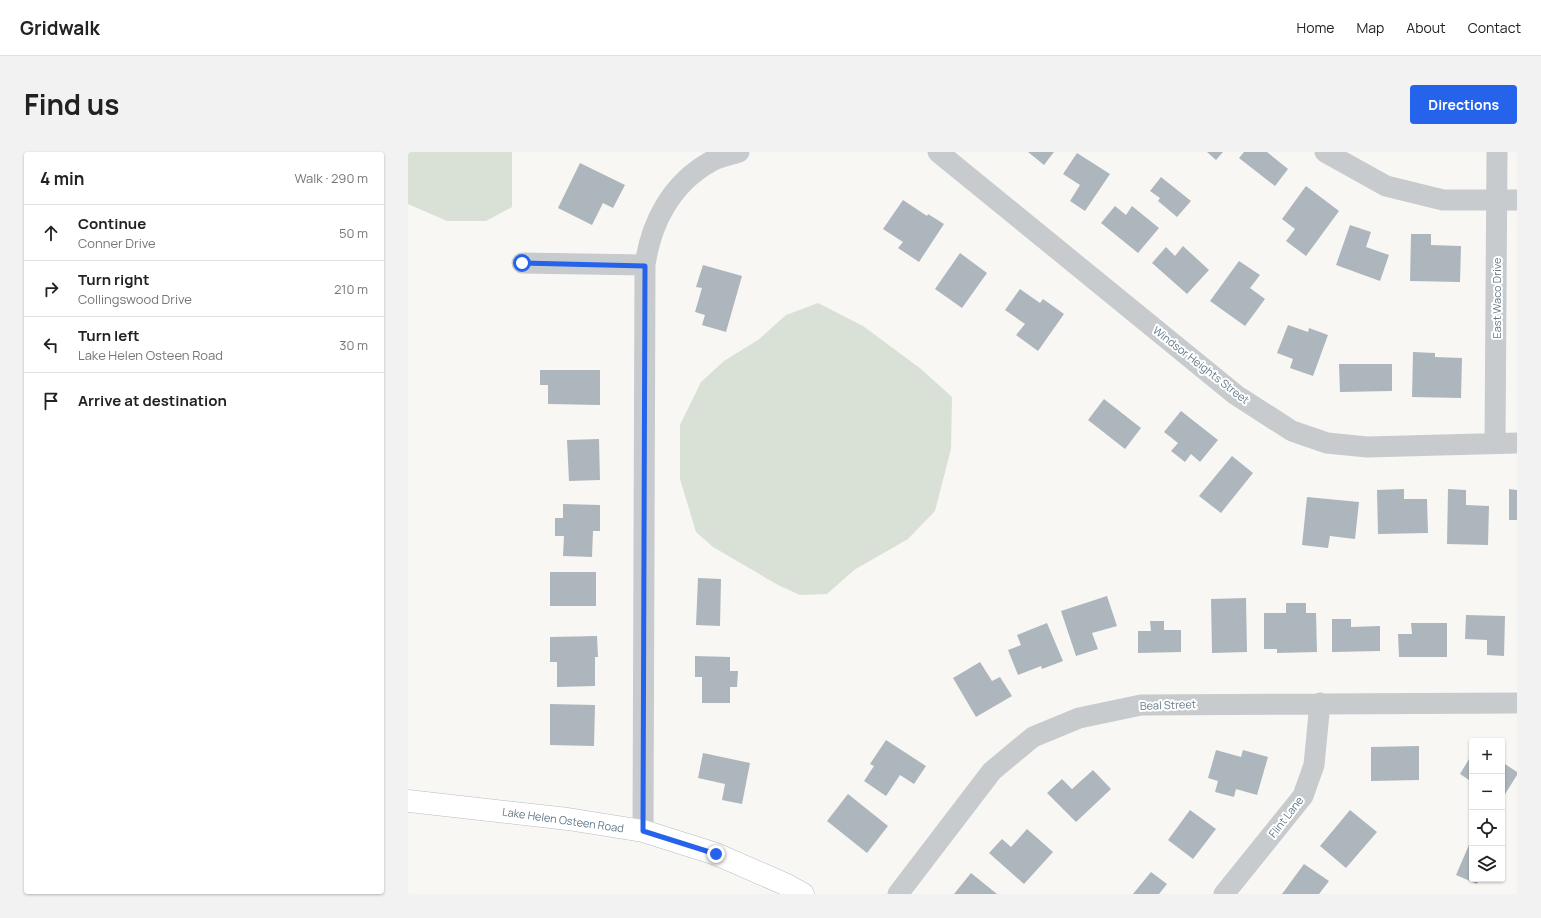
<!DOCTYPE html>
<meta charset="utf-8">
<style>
:root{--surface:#fff;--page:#f2f2f2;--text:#222;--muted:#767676;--line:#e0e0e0;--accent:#2563eb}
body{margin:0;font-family:Manrope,sans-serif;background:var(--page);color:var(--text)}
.controls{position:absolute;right:12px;bottom:12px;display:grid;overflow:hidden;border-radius:4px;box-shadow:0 1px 3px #0004}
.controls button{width:36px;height:36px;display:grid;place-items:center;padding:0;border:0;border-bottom:1px solid var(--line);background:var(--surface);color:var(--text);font:20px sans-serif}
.stop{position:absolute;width:12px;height:12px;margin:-9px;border:3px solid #2563eb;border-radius:50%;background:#fff}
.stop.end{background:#2563eb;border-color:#fff;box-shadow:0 1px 4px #0008}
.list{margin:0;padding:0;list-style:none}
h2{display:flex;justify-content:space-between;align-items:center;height:52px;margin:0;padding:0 16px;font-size:17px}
h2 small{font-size:13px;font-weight:400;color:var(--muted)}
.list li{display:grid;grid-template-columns:26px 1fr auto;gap:12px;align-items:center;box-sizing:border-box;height:56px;padding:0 16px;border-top:1px solid var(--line)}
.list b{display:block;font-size:15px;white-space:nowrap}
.list p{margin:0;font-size:13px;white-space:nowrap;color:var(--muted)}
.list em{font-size:13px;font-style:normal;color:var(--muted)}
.icon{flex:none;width:22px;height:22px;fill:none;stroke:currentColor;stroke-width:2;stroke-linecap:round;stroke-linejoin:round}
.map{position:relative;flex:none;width:1109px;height:742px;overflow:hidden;border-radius:4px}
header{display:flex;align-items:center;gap:24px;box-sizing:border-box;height:56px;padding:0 20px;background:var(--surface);border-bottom:1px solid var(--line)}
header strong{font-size:19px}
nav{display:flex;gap:22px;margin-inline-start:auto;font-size:14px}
.intro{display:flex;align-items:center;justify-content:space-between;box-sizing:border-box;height:96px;padding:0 24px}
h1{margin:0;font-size:28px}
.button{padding:10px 18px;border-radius:4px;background:var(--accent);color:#fff;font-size:14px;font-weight:700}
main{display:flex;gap:24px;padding:0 24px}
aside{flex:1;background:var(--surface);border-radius:4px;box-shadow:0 1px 3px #0004}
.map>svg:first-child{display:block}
.green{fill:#d9e0d5}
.building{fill:#adb6bc}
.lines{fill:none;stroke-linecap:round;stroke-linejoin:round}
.secondary-casing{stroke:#b7bdc1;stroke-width:23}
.street{stroke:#c7cbce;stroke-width:21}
.secondary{stroke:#fff;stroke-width:22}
.route{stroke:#2563eb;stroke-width:5}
.labels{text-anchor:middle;stroke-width:4;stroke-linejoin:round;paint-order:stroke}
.street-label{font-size:11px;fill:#647988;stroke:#fff}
</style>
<header>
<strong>Gridwalk</strong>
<nav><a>Home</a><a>Map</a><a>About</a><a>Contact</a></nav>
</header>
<div class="intro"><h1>Find us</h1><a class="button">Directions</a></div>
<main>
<aside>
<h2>4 min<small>Walk · 290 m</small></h2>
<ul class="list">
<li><svg class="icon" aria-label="ahead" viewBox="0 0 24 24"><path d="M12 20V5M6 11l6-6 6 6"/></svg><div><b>Continue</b><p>Conner Drive</p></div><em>50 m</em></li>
<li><svg class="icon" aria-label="right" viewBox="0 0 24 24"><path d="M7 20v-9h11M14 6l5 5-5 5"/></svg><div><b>Turn right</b><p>Collingswood Drive</p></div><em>210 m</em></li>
<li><svg class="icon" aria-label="left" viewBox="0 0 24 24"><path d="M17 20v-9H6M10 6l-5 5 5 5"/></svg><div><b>Turn left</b><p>Lake Helen Osteen Road</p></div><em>30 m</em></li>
<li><svg class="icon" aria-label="arrive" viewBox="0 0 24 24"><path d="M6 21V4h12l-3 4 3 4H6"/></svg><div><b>Arrive at destination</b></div></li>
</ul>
</aside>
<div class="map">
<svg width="1109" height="742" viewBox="0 0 1109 742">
<rect width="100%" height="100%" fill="#f8f7f4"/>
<path class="green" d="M0,0H104V55L78,69H39L0,52Z
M410,151L455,174L513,217L544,245L543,297L527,359L500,387L446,418L419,442L392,443L370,433L305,395L288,380L272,327V273L293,230L316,209L350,188L378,163Z"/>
<path class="building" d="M620,0H646L636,13Z
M799,0H815L808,8Z
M836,0H859L880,17L867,34L831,6Z
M669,1L702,22L677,59L662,49L672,33L655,22Z
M172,11L217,33L205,56L195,51L184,73L150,56Z
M753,25L783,49L769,65L750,49L752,46L742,39Z
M898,34L931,59L898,104L878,89L887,77L874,67Z
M495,48L519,64L520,62L536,72L511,110L490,96L495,90L475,77Z
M707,54L718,63L724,54L751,76L730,101L693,71Z
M942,73L963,80L958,95L981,103L972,129L928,113Z
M1003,82H1023V93L1053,94L1052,130L1002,129Z
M775,94L801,118L779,142L744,111L758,95L767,104Z
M552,101L579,121L554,156L527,137Z
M831,109L852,123L842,136L857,147L837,174L802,149Z
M295,113L334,124L318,180L294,173L297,163L287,160L294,136L288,135Z
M612,137L632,151L635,147L656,162L630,199L608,183L617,172L597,158Z
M880,173L900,180L901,176L920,183L905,224L882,216L885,207L869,201Z
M1005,200L1027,201V205L1054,206L1053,246L1004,245Z
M931,212H984V239L932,240Z
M132,218H192V253L140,252V233H132Z
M696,247L733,276L717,297L680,268Z
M773,259L810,288L792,310L783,302L777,310L763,299L770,291L756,280Z
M191,287L192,328L161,329L159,288Z
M824,304L845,321L813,361L791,344Z
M996,337V347H1019L1020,381L970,382L969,338Z
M1040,337L1058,338V353L1081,354L1080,393L1039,392Z
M1101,337L1109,338V368H1101Z
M899,345L951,350L947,387L922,384L920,396L894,393Z
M155,352L192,353V379H185L184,405L155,404L156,384H147V366H155Z
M142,420H188V454H142Z
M290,426L313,427L312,474L288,473Z
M699,444L709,474L684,481L690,497L668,504L653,459Z
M838,446L839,500L804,501L803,447Z
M878,451H898V461H908L909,500L869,501V497H856V461H878Z
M1058,463L1097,464L1096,504L1079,503V488L1057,487Z
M924,467H943V475L972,474V499L924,500Z
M742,469H756V478H773V500L730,501V479H743Z
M639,471L655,509L634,517L633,514L610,523L600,498L613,493L609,483Z
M1003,471H1039V505H991L990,482H1004Z
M189,484L190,505H187V534L149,535V510H142V485Z
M287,504L322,505V519H330L329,535H322V551H294V525H287Z
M572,510L584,529L592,525L604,544L568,565L545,526Z
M142,552L187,553L186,594L142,593Z
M478,588L518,614L506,632L492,623L478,644L456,629L466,614L462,612Z
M1011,594V628L963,629V595Z
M808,598L833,605L835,598L860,605L849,643L828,637L826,645L807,640L810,629L800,626Z
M295,601L342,611L334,652L314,648L317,632L290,626Z
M1064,602V630L1052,622Z
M1094,610L1109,620V623L1094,647Z
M685,618L703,637L668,670L639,641L654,627L664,637Z
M440,642L480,674L459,701L419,669Z
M782,658L808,677L785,707L760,688Z
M942,658L969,680L938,716L912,694Z
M619,677L645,700L616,732L581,701L594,687L603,695Z
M1064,686V727H1071L1069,732L1048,723Z
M896,712L921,729L911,742H874Z
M743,720L759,732L751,742H725Z
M563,721L589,742H546Z"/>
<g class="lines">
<g class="secondary-casing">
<path id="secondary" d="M0,649L160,667L235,679L308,702L379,733L395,742"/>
</g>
<path class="street" d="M530,0L828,243L884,279L919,291L959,295L1109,291
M917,0L978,34L1035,48H1109
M114,111L237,113
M1087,291L1089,0
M235,679L237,113C243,71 263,32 302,10C310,5 322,3 331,0
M490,742L584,619L625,585L671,566L733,553L1109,551
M816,742L895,644L906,613L912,551"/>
<use href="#secondary" class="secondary"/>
</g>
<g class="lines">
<path class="route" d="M114,111L237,114L235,679L308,702"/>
</g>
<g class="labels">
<g class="street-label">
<text transform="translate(1089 146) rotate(-90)" y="4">East Waco Drive</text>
<text transform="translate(793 213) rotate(38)" y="4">Windsor Heights Street</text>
<text transform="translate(760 553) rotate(-2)" y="4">Beal Street</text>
<text transform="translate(878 665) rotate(-52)" y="4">Flint Lane</text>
<text transform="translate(155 668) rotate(8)" y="4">Lake Helen Osteen Road</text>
</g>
</g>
</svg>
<div class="controls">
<button>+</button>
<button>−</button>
<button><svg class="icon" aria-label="locate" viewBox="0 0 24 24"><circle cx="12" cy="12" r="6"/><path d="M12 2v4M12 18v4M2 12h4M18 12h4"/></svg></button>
<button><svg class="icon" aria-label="layers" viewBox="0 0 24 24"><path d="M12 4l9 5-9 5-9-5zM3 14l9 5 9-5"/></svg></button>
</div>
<div class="stop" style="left:114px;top:111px"></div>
<div class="stop end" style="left:308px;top:702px"></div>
</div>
</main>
